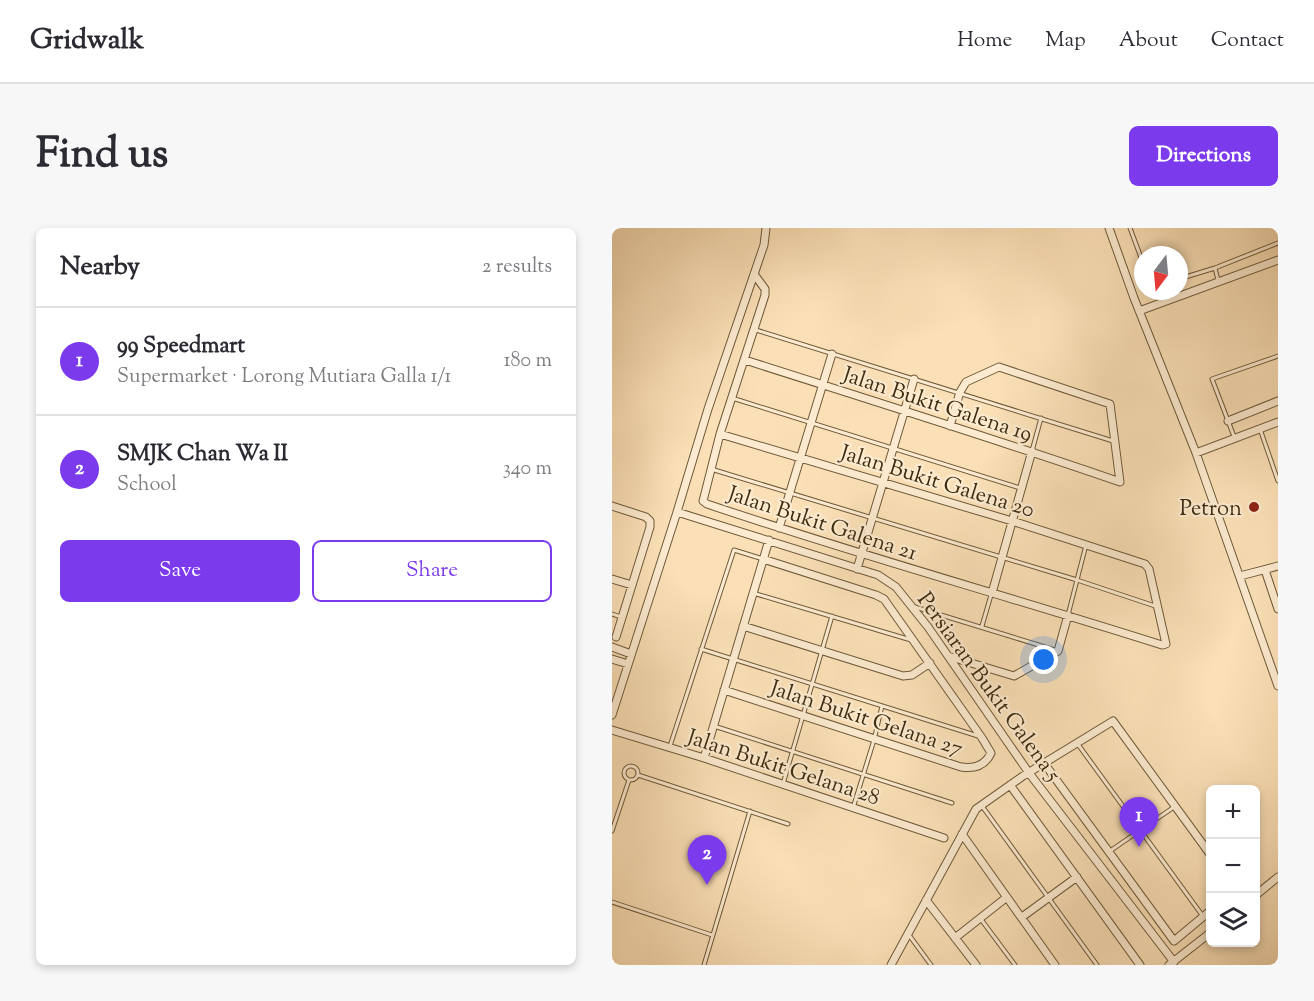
<!DOCTYPE html>
<meta charset="utf-8">
<style>
:root{--surface:#fff;--page:#f7f7f7;--text:#2b2b33;--muted:#7c7c81;--line:#e1e1e2;--accent:#7c3aed}
body{margin:0;font-family:"Sorts Mill Goudy",serif;background:var(--page);color:var(--text)}
.controls{position:absolute;right:18px;bottom:18px;display:grid;overflow:hidden;border-radius:9px;box-shadow:0 3px 9px #0003}
.controls button{width:54px;height:54px;display:grid;place-items:center;padding:0;border:0;border-bottom:2px solid var(--line);background:var(--surface);color:var(--text);font:30px sans-serif}
.compass{position:absolute;left:522px;top:18px;width:54px;height:54px;border-radius:50%;background:var(--surface);box-shadow:0 3px 9px #0003;rotate:196deg}
.you{position:absolute;left:432px;top:432px;width:21px;height:21px;margin:-15px;border:4px solid #fff;border-radius:50%;background:#1a73e8;box-shadow:0 0 0 9px #1a73e833}
.badge{display:grid;place-items:center;width:39px;height:39px;border-radius:50%;background:var(--accent);color:#fff;font-size:20px;font-weight:700}
.pin{position:absolute;translate:-50% -50px;filter:drop-shadow(0 2px 3px #0008)}
.pin::after{content:'';position:absolute;top:32px;width:21px;height:18px;background:inherit;clip-path:polygon(0 0,100% 0,50% 100%)}
.list{margin:0;padding:0;list-style:none}
h2{display:flex;justify-content:space-between;align-items:center;height:78px;margin:0;padding:0 24px;font-size:26px}
h2 small{font-size:20px;font-weight:400;color:var(--muted)}
.list li{display:grid;grid-template-columns:39px 1fr auto;gap:18px;align-items:center;box-sizing:border-box;height:108px;padding:0 24px;border-top:2px solid var(--line)}
.list b{display:block;font-size:22px;white-space:nowrap}
.list p{margin:0;font-size:20px;white-space:nowrap;color:var(--muted)}
.list em{font-size:20px;font-style:normal;color:var(--muted)}
.actions{display:flex;gap:12px;padding:18px 24px}
.actions a{flex:1;padding:14px 0;border:2px solid var(--accent);border-radius:9px;text-align:center;font-size:21px;color:var(--accent)}
.actions .main{background:var(--accent);color:#fff}
.icon{flex:none;width:33px;height:33px;fill:none;stroke:currentColor;stroke-width:2;stroke-linecap:round;stroke-linejoin:round}
.map{position:relative;flex:none;width:666px;height:737px;overflow:hidden;border-radius:9px}
header{display:flex;align-items:center;gap:36px;box-sizing:border-box;height:84px;padding:0 30px;background:var(--surface);border-bottom:2px solid var(--line)}
header strong{font-size:28px}
nav{display:flex;gap:33px;margin-inline-start:auto;font-size:21px}
.intro{display:flex;align-items:center;justify-content:space-between;box-sizing:border-box;height:144px;padding:0 36px}
h1{margin:0;font-size:42px}
.button{padding:15px 27px;border-radius:9px;background:var(--accent);color:#fff;font-size:21px;font-weight:700}
main{display:flex;gap:36px;padding:0 36px}
aside{flex:1;background:var(--surface);border-radius:9px;box-shadow:0 3px 9px #0003}
.map>svg:first-child{display:block}
.lines{fill:none;stroke-linecap:round;stroke-linejoin:round}
.lane-casing{stroke:#6e5939;stroke-width:5}
.street-casing{stroke:#6e5939;stroke-width:9}
.lane{stroke:#fcebd0;stroke-width:3}
.street{stroke:#fcebd0;stroke-width:7}
.poi-dot{fill:#8f2418;stroke:#fcebd0;stroke-width:2}
.labels{text-anchor:middle;stroke-width:4.5;stroke-linejoin:round;paint-order:stroke}
.street-label{font-size:22px;fill:#3f2c0f;stroke:#fcebd0}
.poi-label{font-size:22px;fill:#3f2c0f;stroke:#fcebd0;text-anchor:end}
</style>
<header>
<strong>Gridwalk</strong>
<nav><a>Home</a><a>Map</a><a>About</a><a>Contact</a></nav>
</header>
<div class="intro"><h1>Find us</h1><a class="button">Directions</a></div>
<main>
<aside>
<h2>Nearby<small>2 results</small></h2>
<ul class="list">
<li><span class="badge">1</span><div><b>99 Speedmart</b><p>Supermarket · Lorong Mutiara Galla 1/1</p></div><em>180 m</em></li>
<li><span class="badge">2</span><div><b>SMJK Chan Wa II</b><p>School</p></div><em>340 m</em></li>
</ul>
<div class="actions"><a class="main">Save</a><a>Share</a></div>
</aside>
<div class="map">
<svg width="666" height="737" viewBox="0 0 666 737">
<rect width="100%" height="100%" fill="#fbe0b7"/>
<filter id="stains"><feTurbulence type="fractalNoise" baseFrequency=".00333" numOctaves="4"/><feColorMatrix values="0 0 0 0 .2 0 0 0 0 .09 0 0 0 0 .02 0 0 0 .5 -.17"/></filter>
<radialGradient id="worn" r=".72"><stop offset=".6" stop-color="#630" stop-opacity="0"/><stop offset="1" stop-color="#630" stop-opacity=".3"/></radialGradient>
<g class="lines">
<g class="lane-casing">
<path id="lane" d="M518,0L531,35
M603,40L666,15
M567,51L603,40L606,52
M144,102L501,213
M120,170L408,260
M648,201L666,253
M623,211L600,151L666,128
M420,223L429,190
M99,241L465,352L546,379
M141,365L299,412
M303,379L443,422
M0,386L9,389
M456,387L474,317
M370,398L379,367
M89,421L366,508
M102,498L340,575
M465,515L590,687
M58,518L122,322L151,331
M12 545a7 7 0 1 1 14 0a7 7 0 1 1-14 0Z
M26,547L176,596
M171,556L220,388
M370,578L485,737
M241,580L262,512L270,478
M0,603L17,552
M498,623L562,579
M0,674L100,707
M368,690L403,737
M297,707L319,737
M92,737L138,583"/>
</g>
<g class="street-casing">
<path id="street" d="M497,0L522,70L584,225L666,458
M527,83L666,32
M133,132C258,172 384,211 508,254L498,176L387,139L354,154L348,164L338,198
M616,193L666,173
M108,206L400,293L533,336L537,341L554,416L550,417C399,369 246,327 95,276L91,273L108,206L153,67V61L142,46
M584,225L666,194
M0,278L34,289L38,293V299L4,409
M65,284L266,347L284,359L316,399L417,545L562,734
M167,300L220,126
M245,341L302,151
M653,342L666,381
M628,348L666,338
M0,351L20,357
M380,365L420,223
M131,398L291,448L300,447L318,435
M0,419L19,426
M336,428L402,448L446,423L456,387
M0,431L16,436
M112,462L349,539C362,541 373,538 379,525L370,510L272,371L264,367L151,331
M0,487L65,284L96,181L152,17L154,0
M0,502L92,530L332,610
M92,530L157,312
M432,535L562,713L598,683
M398,557L528,737
M350,606L443,737
M644,667L666,649
M314,672L364,737
M410,689L465,649
M343,710L395,669
M279,737L364,581L411,548L501,493L598,626
M557,737L598,705"/>
</g>
<use href="#lane" class="lane"/>
<use href="#street" class="street"/>
</g>
<circle class="poi-dot" cx="642" cy="279" r="6"/>
<g class="labels">
<g class="street-label">
<text transform="translate(326 175) rotate(18)" y="8">Jalan Bukit Galena 19</text>
<text transform="translate(326 252) rotate(17)" y="8">Jalan Bukit Galena 20</text>
<text transform="translate(211 294) rotate(18)" y="8">Jalan Bukit Galena 21</text>
<text transform="translate(378 458) rotate(54)" y="8">Persiaran Bukit Galena 5</text>
<text transform="translate(255 489) rotate(18)" y="8">Jalan Bukit Gelana 27</text>
<text transform="translate(172 538) rotate(18)" y="8">Jalan Bukit Gelana 28</text>
</g>
<g class="poi-label">
<text x="630" y="287">Petron</text>
</g>
</g>
<rect width="100%" height="100%" filter="url(#stains)"/>
<rect width="100%" height="100%" fill="url(#worn)"/>
</svg>
<div class="controls">
<button>+</button>
<button>−</button>
<button><svg class="icon" aria-label="layers" viewBox="0 0 24 24"><path d="M12 4l9 5-9 5-9-5zM3 14l9 5 9-5"/></svg></button>
</div>
<svg class="compass" viewBox="-18 -18 36 36"><path d="M0-13l5 13h-10z" fill="#e53935"/><path d="M0 13l5-13h-10z" fill="#7c7c81"/></svg>
<div class="you"></div>
<div class="pin badge" style="left:527px;top:619px">1</div>
<div class="pin badge" style="left:95px;top:657px">2</div>
</div>
</main>
